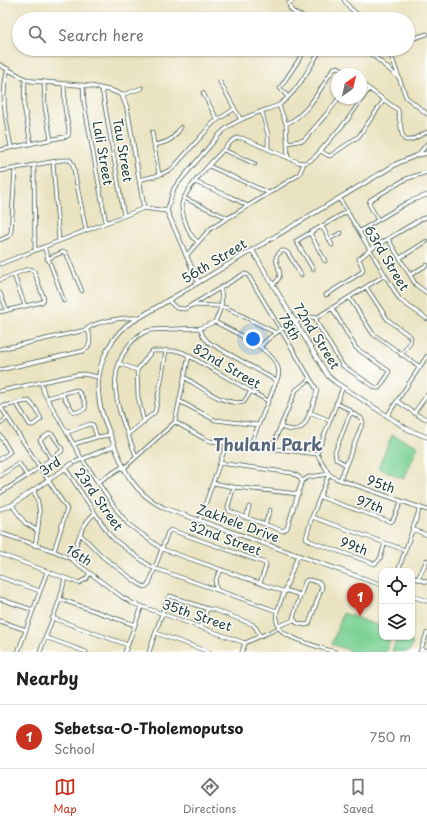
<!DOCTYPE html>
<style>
:root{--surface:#fff;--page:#f2f2f2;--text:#202124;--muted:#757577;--line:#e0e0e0;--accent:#c8321e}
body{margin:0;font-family:"Playpen Sans",sans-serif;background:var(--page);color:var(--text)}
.controls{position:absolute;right:12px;bottom:12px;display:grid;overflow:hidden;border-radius:8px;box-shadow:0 1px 3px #0004}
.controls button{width:36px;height:36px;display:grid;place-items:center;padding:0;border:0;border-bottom:1px solid var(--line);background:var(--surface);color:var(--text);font:20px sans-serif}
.compass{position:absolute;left:331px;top:68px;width:36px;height:36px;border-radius:50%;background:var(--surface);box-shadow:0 1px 3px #0004;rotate:34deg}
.you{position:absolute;left:253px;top:339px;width:14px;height:14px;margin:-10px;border:3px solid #fff;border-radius:50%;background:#1a73e8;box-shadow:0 0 0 6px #1a73e833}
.badge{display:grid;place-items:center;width:26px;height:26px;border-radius:50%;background:var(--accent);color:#fff;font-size:13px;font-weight:700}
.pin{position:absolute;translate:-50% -33px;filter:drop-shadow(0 1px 2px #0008)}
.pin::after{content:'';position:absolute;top:21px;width:14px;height:12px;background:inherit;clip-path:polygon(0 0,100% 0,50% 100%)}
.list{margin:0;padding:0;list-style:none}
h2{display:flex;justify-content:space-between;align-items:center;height:52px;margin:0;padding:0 16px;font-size:17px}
h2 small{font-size:13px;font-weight:400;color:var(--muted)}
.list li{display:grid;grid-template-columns:26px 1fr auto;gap:12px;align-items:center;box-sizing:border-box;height:64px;padding:0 16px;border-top:1px solid var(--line)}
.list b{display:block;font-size:15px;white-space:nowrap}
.list p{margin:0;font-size:13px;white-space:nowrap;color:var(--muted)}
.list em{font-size:13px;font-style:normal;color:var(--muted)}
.icon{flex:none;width:22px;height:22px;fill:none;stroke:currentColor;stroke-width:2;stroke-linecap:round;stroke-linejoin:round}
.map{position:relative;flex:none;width:427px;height:652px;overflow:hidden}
.search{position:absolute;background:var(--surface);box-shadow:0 1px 3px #0004;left:12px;right:12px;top:12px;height:44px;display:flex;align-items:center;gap:10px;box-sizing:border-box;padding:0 14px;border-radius:22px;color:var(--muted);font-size:15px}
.sheet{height:116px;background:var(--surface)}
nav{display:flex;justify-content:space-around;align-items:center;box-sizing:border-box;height:56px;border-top:1px solid var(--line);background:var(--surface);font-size:11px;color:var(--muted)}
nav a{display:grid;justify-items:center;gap:2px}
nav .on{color:var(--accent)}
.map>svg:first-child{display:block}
.garden{fill:#7cd194;stroke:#4e8764}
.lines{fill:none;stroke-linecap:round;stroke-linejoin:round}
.minor-casing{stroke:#3d5649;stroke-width:4.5}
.tertiary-casing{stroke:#3d5649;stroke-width:5}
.minor{stroke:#fff;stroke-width:3}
.tertiary{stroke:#fff;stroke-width:3.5}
.labels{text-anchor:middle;stroke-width:3;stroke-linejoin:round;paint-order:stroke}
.street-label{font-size:13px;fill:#1f3d34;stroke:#fff}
.district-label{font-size:17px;font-weight:bold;fill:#58687a;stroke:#fff}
</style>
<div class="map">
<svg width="427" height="652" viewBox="0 0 427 652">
<rect width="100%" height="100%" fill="#fff"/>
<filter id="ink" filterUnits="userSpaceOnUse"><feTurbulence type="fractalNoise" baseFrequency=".025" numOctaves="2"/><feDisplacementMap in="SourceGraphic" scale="8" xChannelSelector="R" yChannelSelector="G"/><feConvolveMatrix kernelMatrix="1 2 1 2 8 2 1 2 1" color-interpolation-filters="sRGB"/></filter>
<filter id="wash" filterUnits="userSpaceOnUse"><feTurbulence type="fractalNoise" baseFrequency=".012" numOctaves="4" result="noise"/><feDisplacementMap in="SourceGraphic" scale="16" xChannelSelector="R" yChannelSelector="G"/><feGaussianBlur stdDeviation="0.9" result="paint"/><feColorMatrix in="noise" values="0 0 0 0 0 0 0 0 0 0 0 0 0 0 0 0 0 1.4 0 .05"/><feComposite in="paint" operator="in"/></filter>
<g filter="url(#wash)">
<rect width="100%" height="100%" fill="#eae3c1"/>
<path class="garden" d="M392,435L418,446L404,479L378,468Z
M343,613L382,627V637H391L386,652H353L332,644Z
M398,637L413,643L409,652L392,651Z"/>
</g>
<g filter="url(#ink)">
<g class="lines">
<g class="minor-casing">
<path id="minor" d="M293,0L289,3C289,15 304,16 312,19
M344,0L350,8L363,19
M408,40L427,34
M364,49L376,58L398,77
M386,49L392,58L406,97L427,114
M8,69C0,95 6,121 11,147
M25,79L24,106L31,144
M220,82L241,120
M44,83L45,107L51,140
M361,83L398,110L402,134L405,140H411L427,132
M83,86L84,103L106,223
M102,89L124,216
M203,93L217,119
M122,95L142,88
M288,97L280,88L306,49
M279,105L286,124L288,158
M262,112L268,135V149
M286,124C309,114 321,87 334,68L338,67L349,74
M152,132L159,175
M288,143L304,140L330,110L339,98
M154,145C169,142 173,140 181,127
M0,150L68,136L69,130L65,109L64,84
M224,150L255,164
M321,151L327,155L330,156L359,136L384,100
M418,155L427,144
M53,162L59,241
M34,165L35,250
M209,166L269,193
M0,171L62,160H70L73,165L86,230
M139,180L159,175L172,169L213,123L234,109
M195,182L231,197L248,206
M184,198L228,218
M339,198L400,300L427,319
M167,211L174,188L219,135C235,118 259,113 279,105C297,92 307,72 318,54V51L315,49
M378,220L369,204L370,200L406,179L427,172
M322,226L332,245
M360,231L408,202L427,195
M310,233L325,261
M329,239L341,233
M388,239L416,285L427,293
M0,240L9,236L11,232L15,169
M198,242C191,237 189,232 186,224C184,218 181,211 182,203C185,189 220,153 232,141L237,138H242L298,162C305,164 309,162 315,157L348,119L369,89
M44,247L64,301
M186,256L210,229L297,176L300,173L304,163
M400,258L427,241
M47,259L63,252L66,253L82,291
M0,264L144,208
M313,269L296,241L348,211
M14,275L25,306
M410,275L427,265
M0,280L25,270L31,269L34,271L44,299L42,302L0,312
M274,284C286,273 276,269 276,257L281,251H285L288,253L301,275
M366,287L388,320L411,337L410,343L401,355
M0,293L7,310
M326,295L362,272L363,269L359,259L371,249L421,219L427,217
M349,297L373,334L420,367
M168,300L176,308L185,309L242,275L245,274L248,275L317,390C316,396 307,424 302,427C296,432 287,429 280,427
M192,305L218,306L227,308L276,333
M316,318L317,323L343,366L376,388H379L388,375L389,371L356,348L332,308
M215,322C232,331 286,354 278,377L250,446
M200,328L203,336L208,342L277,381
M86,330C93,321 126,317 138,318
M260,347C268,337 303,312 316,318L385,275
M0,349L86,330
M118,363L137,370
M0,370L83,351C90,348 91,340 89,333L86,330
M184,377C201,387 223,406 244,402L251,391
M41,382L44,393L82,459L116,509L128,524L162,549L285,592
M0,391L75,375L83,374L99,377
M47,398L76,390C81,393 87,403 85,409L77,412L73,411L61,393
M179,401L215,420L258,425
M397,401L419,416L427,419
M336,403L350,410L352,413
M0,406L67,509L54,551
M0,407L22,402L29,401L36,409L41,419L33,425H30L16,403
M309,412L329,420
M414,413L427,395
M387,416L427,356
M144,422L138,397L137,370L152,351H178L184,353L268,401
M175,422L205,439L210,441L317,454
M175,422L189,355
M0,424L7,418
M68,432L90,424L93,425L97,437
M128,434L155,412L162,376L166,350
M0,435L10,452L0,459
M74,444L97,437L110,435
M271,449L296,390L310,379
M317,454L329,474L335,478L427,510
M317,454L343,387
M136,456C123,420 101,381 129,345C135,338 141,332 151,330L200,328L215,322C221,309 224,301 220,288
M220,463L292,473L299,477L302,481L287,528L283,531L229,511L228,506L234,487
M65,468L109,534L116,541L151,567L277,611
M123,469L175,422
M329,474L312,517L306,538L312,542L375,564L380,559L385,543
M0,476L19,463L27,476
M340,480L363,422L361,418L352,413L349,416L335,452L336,459L346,465
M302,481L309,477L329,474
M98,482L122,467
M213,483L234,487L299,494
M33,490C44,509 38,525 35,546
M0,493L27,476L62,451V449L53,435L50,433L40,440L51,459
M320,497L391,522L393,520L401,502
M12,505L25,523L38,531
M312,517L405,550
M246,518L249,507
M200,519L227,443
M265,524L270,510
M412,529L427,535
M0,533L54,551L71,559L122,597L132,603L245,643
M81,535L103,557L139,584L145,587L149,584L168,532L171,530L265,563L266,566L260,583
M0,554L79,583L86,579L90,573
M298,555L277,611C276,617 276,624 280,629C286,639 323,648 335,652
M71,559C77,543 81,525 95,513
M398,571L420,508
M0,577L40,591
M412,577L427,582
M418,579L427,560
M307,580H310L320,583L322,587L309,624L305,625L297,623L293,618L305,582Z
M217,589C213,584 217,573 223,570
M285,590L300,595
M0,599L33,610
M60,599L135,625
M52,618L128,645
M0,621L26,630
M278,626L294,620
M200,627L206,612L208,609
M156,633L209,652
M45,637L86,652
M421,649L427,651
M18,652L47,572
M40,652L60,599L65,578
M125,652L142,606
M149,652L167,599L170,596L208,609H212L252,624L256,628L260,636
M242,652L245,643L279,628
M420,652L427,633"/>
</g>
<g class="tertiary-casing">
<path id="tertiary" d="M0,65L25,79L32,81L90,86L113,91L122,95L127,108L144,208L167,211L198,282
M252,250L328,376L335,382L409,430L427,437
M0,509L12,505L73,463L114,446
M382,585L164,508C133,492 125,473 113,442C108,428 100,413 99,398C95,370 106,343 127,325L398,163L418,155L427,153
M412,596L427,601"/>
</g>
<use href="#minor" class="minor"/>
<use href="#tertiary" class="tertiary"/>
</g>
</g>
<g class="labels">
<g class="street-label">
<text transform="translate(123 150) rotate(80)" y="5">Tau Street</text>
<text transform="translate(103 153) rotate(80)" y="5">Lali Street</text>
<text transform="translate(387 258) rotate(59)" y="5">63rd Street</text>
<text transform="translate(214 261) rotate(-31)" y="5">56th Street</text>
<text transform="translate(290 327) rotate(59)" y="5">78th</text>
<text transform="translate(317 336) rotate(58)" y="5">72nd Street</text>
<text transform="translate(227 366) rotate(30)" y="5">82nd Street</text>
<text transform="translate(50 466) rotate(-33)" y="5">3rd</text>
<text transform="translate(381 484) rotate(19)" y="5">95th</text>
<text transform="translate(99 499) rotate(55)" y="5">23rd Street</text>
<text transform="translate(370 504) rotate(20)" y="5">97th</text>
<text transform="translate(238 523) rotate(20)" y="5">Zakhele Drive</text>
<text transform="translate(225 538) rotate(20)" y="5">32nd Street</text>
<text transform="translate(354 546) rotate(20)" y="5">99th</text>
<text transform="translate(79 555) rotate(32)" y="5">16th</text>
<text transform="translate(197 615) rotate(19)" y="5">35th Street</text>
</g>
<g class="district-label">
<text x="268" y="451">Thulani Park</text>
</g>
</g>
</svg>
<div class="controls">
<button><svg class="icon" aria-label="locate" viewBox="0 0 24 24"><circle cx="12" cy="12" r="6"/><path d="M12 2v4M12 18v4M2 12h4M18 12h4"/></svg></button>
<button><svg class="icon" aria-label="layers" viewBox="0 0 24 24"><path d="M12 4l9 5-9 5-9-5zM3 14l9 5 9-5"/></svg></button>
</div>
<svg class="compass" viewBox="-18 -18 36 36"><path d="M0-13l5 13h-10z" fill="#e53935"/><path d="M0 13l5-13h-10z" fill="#757577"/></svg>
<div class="you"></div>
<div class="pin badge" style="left:360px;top:616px">1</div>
<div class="search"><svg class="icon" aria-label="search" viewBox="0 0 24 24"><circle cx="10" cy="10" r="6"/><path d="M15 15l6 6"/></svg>Search here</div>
</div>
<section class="sheet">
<h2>Nearby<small></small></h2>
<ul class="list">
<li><span class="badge">1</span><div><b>Sebetsa-O-Tholemoputso</b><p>School</p></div><em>750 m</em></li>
</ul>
</section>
<nav>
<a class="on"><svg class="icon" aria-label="map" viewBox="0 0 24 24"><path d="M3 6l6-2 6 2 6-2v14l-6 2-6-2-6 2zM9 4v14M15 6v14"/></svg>Map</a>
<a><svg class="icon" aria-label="directions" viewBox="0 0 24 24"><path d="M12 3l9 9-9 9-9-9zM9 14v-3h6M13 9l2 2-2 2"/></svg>Directions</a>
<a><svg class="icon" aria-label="saved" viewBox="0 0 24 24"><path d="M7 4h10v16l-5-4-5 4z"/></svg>Saved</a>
</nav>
